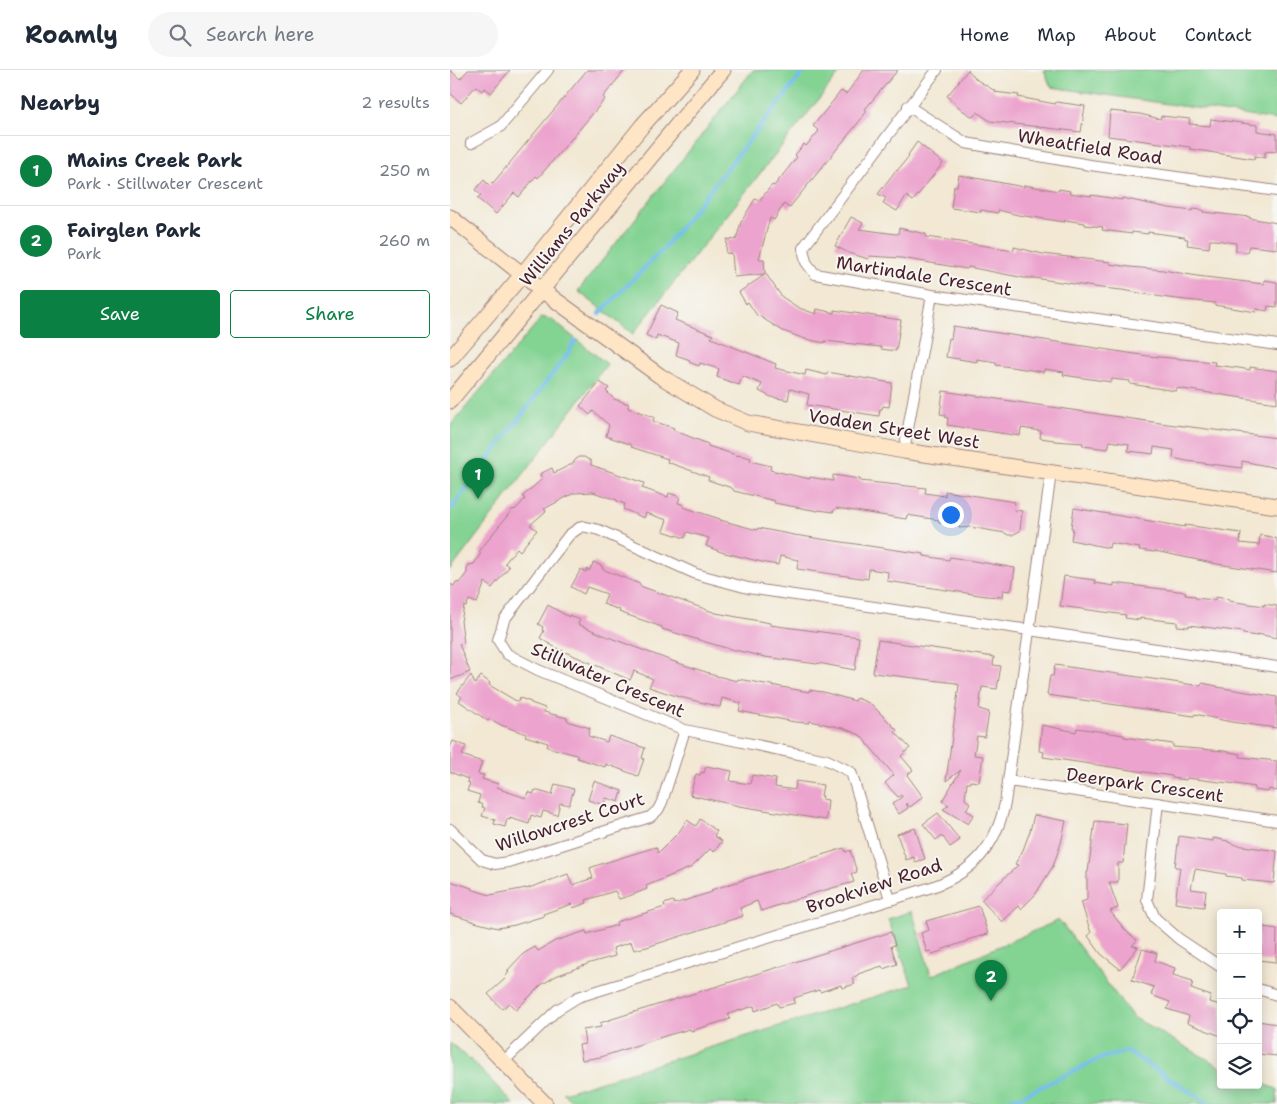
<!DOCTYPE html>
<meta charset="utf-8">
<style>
:root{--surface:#fff;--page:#f6f6f7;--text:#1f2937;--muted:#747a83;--line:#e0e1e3;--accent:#0b8043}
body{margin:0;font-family:"Shantell Sans",sans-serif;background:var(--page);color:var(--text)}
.controls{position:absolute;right:15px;bottom:15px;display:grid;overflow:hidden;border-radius:5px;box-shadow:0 2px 12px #0003}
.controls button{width:45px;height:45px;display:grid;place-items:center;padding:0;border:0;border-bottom:1px solid var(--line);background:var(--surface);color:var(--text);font:25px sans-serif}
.you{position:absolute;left:500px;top:444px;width:18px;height:18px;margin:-12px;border:4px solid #fff;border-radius:50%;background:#1a73e8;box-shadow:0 0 0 8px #1a73e833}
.badge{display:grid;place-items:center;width:32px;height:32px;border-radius:50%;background:var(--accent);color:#fff;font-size:16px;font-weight:700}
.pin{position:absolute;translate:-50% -41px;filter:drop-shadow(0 1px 2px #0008)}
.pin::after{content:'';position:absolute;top:26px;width:18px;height:15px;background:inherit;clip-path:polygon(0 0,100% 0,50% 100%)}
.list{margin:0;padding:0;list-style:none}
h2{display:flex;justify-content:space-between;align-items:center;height:65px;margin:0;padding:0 20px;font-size:21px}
h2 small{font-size:16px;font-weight:400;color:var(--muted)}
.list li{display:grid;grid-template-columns:32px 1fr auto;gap:15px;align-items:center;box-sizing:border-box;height:70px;padding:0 20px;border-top:1px solid var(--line)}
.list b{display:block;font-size:19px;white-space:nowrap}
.list p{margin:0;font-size:16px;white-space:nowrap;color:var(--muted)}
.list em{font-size:16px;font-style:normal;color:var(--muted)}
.actions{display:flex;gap:10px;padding:15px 20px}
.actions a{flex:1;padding:11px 0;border:1px solid var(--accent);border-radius:5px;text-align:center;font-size:18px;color:var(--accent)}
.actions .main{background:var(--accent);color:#fff}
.icon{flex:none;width:28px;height:28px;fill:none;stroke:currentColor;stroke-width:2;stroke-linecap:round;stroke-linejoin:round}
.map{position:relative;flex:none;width:827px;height:1034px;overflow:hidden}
header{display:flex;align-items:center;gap:30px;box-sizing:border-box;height:70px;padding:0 25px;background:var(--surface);border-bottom:1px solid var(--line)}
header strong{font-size:24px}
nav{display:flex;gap:28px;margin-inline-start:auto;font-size:18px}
.search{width:350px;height:45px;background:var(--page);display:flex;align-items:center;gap:12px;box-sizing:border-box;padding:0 18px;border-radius:28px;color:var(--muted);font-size:19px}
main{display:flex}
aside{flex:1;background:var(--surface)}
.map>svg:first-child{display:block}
.green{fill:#83d393;stroke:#66795f}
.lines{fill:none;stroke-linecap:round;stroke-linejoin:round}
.stream{stroke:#75bfee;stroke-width:4}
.building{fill:#eca3cd}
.street-casing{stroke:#9e847f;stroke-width:12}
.secondary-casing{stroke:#9e847f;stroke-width:17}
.street{stroke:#fff;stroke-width:10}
.secondary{stroke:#fde5c5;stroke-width:15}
.labels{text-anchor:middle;stroke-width:4;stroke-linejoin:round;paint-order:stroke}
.street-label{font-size:18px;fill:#4a1f2b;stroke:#f6f6f2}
</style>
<header>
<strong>Roamly</strong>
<div class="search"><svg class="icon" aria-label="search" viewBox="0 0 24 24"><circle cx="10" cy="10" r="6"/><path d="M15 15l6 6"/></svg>Search here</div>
<nav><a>Home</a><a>Map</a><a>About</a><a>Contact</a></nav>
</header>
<main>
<aside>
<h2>Nearby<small>2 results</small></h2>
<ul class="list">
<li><span class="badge">1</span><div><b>Mains Creek Park</b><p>Park · Stillwater Crescent</p></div><em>250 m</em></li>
<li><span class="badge">2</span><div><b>Fairglen Park</b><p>Park</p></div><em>260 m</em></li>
</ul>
<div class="actions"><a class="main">Save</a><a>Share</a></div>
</aside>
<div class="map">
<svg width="827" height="1034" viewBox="0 0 827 1034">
<rect width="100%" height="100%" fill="#f6f6f2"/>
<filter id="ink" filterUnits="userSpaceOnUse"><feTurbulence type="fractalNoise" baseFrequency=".02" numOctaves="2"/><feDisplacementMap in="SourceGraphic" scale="10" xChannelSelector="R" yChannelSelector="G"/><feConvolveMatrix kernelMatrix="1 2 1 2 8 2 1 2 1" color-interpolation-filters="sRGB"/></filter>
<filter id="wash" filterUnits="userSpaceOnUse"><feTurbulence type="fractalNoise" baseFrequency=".0096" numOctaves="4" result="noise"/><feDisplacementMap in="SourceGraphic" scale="20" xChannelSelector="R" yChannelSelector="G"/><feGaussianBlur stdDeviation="1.12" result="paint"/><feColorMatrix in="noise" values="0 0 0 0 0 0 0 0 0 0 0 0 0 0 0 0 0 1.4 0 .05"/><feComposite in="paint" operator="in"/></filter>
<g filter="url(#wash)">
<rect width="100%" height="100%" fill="#f2e8d3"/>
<path class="green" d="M303,0H392L183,264L128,221Z
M594,0H827V50L601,17Z
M92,247L102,250L157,294L0,501V356Z
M462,841L481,906L609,850L683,947L771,997V1015H808V1012L827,1019V1034H124L113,1023L462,915L438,849Z
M0,973L21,990L64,1034H0Z"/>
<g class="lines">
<path class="stream" d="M149,244L214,178L355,0
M0,440L119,282L125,271
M545,1034L572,1026L649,989L677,981L759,1034"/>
</g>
<g id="blocks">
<path class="building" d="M0,0L10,9L18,0H60L41,23L35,18L32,21L26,16L11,33L0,23Z
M137,0H175L153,27L155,29L106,87L88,108L86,106L69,127L64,123L46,144L27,128L31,125L25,120L34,110L39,115L42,112L43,113Z
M414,0H448L415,39L417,41L408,53L339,138L334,134L324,150L320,148L309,189H314L315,204L284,207L282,184L276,183L277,169L286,170L291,152L305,129L309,131L322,115L324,116L347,87L345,85L354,74L356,76L369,61L363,56L391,21L396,24Z
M518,0L527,10L545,21L544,22L569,25L568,27L605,34L606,32L635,36L631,62L540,51L527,42L523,47L512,40L497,26Z
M660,41L690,44L710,49L711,46L740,49L739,54L760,56L761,49L807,55V61L827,64V81L815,82V88L805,86L804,89L740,79V77L658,66Z
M467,72L493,93L463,131L456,126L447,141L433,133L436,128L428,124L446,100L447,101L459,86L458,85Z
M509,105L574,117V115L609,121V119L620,121L619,123L642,126V125L672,130V128L719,138L742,141V139L753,140V142L800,147L799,148L827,153V179L799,176L797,182L786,181V173L765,170H760L759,178L737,175L738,169H735V167L698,162V164L682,162V164L652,160L653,157L635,155V153L615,150V152L568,145L548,140V143L531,140V142L501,138L504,116H507Z
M401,147L413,153L409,159L446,164H448L449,158L476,164V167L564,180V177L593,184L660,192V194L680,197L713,200L747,206L797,212L814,214V210L827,212V237L818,236L817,241L807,239L806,242L764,235L765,233L718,228L672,220L651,218L584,208H574L518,197L517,199L451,188L419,186L418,189L399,183L385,176Z
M316,204L332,227L349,238L366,244L367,239L384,243V240L451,250L446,281L431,279V277L375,271V273L355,269L333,261L309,246L308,247L298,232L296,234L289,222Z
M211,235L228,243L225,250L263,265L261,268L326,294L325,298L355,305L356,300L377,305V302L442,313L439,337L433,336L432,339H430L429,346L364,336L357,335L359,324L340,319L338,330L321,327L309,321L312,314L292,306L289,315L267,307L269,299L250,293L249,296L239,292L240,290L226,285L229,273L207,265L206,270L196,265Z
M503,256L698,286L765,292L764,295L789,298L800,300V297L827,301V333L726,318V321L713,319L680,314V311L661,309V312L613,305L614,302L594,299V302L561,297L546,295V292L527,289V292L496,287L499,268L501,269Z
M150,312L159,318L156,321L164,329L179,334L178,338L204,347L203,351L224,358L223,360L258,374V376L289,386V385L301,388L300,391L321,396L320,400L360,409V407L383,411V405L410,409V411L476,418L475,423L495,426V421L565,432L564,440L572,441L570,461L562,465H558L555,463L520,457L509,458V455L489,453V450L457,445L456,449L386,438L383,442L369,440L368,441L324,433L325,431L284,421L282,418L258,410L259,407L217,392L218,389L181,377L182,375L156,366L159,355L143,341L140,345L130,336Z
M493,321L710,353L827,368V398L792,391V398L737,391L723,388L724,380L704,377L703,384L696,383L678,381L679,374L660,371L658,379L633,376V373L604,371V370L590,368L591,361L571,358L570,366L497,355L498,348L495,347L496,345L490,344Z
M128,387H134L141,391V395L194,413L192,418L218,427L219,423L230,427L228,433L234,435L233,437L270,449V450L307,460L308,458L344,465L474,484V486L499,490L500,487L565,498L562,518L560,521L553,520L552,527L536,526L437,511L438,502L419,499L418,509L347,499L348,490L330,486L328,495L316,493L271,482L256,476L259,468L237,462L235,468L213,461L217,450L196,443L194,448L173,439L175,434L167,431V430L143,422L124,423L94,439L96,441L80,455L87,460L70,481L67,478L55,493L59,497L42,518L35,512L27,533L19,530L16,537L14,536L11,551L14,573L9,574L20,602L0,610V514L4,516L6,512L9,513L17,503V498L19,495L24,494L31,483L29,482L44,462L62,440L66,439L75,429L73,426L92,409L90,404L102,398L104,403L122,394Z
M624,438L735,457V455L791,463L790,473L809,475L810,465L822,467L827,469V503L767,494L705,481V482L689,480L690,478L660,473L659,478L621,470L623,458H621Z
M144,492L153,497L152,499L190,514V516L266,543L320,553V555L409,567L405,600L368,593L367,594L315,587L276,578L212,559V557L169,542L170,540L153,534L157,524L137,517L134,524L121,517L131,499L136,502L137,499L139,501Z
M614,506L645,510V513L664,516V513L736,522L735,525L745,526V528L765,530V527L779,529V531L814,536V534L827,536V568L807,564V566L793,564V562L739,555V557L727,556V552L690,548V550L675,548L676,545L610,536Z
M98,535L119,547V545L130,550L128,554L158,567L222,591L259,603V604L287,611L288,609L359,622V620L373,622L405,631L407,628L421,634L447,660L445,662L460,678L451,686L463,700L457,705L473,727L460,737L456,733L458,738L449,744L442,734L452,727L451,725L448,727L435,713L444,705L410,665L393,658L360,651L359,653L345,652L289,641L291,633L272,628L270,637L226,626L199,617L203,609L184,601L180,610L106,578L90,568L94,561L92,560L93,557L88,554Z
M428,570L544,587L543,595L551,596L547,619L532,617L529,639L539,642L535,667L527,666L524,685L533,686L529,712L520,711V713H517L515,729L520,733L516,740L524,745L518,754L493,739L499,735L492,731L511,700L496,711L509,615L506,614V613L423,603Z
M605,595L751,616L752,613L767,616V617L827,627V658L781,652L745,644L744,646L597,625L600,606H603Z
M21,605L25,614L31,606L40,613L39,615L68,632L70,628L81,632V633L95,638L94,642L117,648V650L120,652L140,658L138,666L157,672L159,666L195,678L192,688L194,689L188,706L156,694L155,697L127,688V685L97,677L98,673L75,666L76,664L51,655L40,649L38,651L9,631L12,627L7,623Z
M592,655L626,662L627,658L674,665V667L723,674V677L774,681L790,684V687L827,691V721L819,719L818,722L804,720L805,717L786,714L737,708L736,710L722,708V706L593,687L594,682L589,681Z
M3,671L16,676L12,685L32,692L28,704L34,705L32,709L48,714L47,717L52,719V720L76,728L78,722L83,724L85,720L102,725L105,714L124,719L119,735L110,733L107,745L93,741L91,748L81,745L79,754L60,748V750L57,749L55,757L44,754L45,750L32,746L35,738L32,737L33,735L28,733L30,725L17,721L20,713L17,712L18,709L0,702V678Z
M256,696L282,701L280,711L300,714L302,705L326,709L325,717L345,720L346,711L373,715L371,726H373L372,729L378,730L376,750L289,736L240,725L246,704L250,705L251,702L254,703Z
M144,711L172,721L169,732L156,728L154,735L138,730Z
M488,743L510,770L500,777L493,767H490L486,770L473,754Z
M584,745L616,751L611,773L603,796L585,825L571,839L569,836L552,852L531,830L568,795L565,794L573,780L580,761Z
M250,749L267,761L264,766L272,771L264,782L260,779L242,797L196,816L197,819L179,826L169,829L165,821L136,830L137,833L123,838L122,834L93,844L94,846L65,855L48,858L28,853L0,844V811L22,818L21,819L40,825L76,818V819L118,804L122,815L143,808L140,798L151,794L206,777L208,783L229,762L237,750L246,756Z
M645,751L677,754L673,793H668V812H659L668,838L660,841L676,861L687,870L682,876L688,877L670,899L651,884L638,866L641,863L631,832L637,830V802H638Z
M465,758L475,789L465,792L464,787L456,790L447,764Z
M729,766L763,771V768L778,771V772L786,775L827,781L824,813L792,810V808L776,806V804L745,799L741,819L756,821L754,837L725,833L730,797H725Z
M394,778L396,782L400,780L407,802L401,804L404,812L368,822L311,841L307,831L290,838L293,846L197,877L184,880L181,872L163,878L165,886L140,893L106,906L91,915L66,940L59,933L52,939L38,924L56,908L55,907L59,902L57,901L73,884L85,877L88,881L105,871L136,861L137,864L167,855L166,852L215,837L214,834L223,831L224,834L262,822L261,820Z
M529,836L538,864L517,870V871L491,880L492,881L482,884L481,881L477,882L471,863L479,860L476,851Z
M808,856L827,859L826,892L808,890Z
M441,862L445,875L441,876L447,894L433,899L432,896L408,904V905L402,908L405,914L392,918L391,915L370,922L369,920L344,928L345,933L329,937L327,933L305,941L304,936L278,944L280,949L241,961L240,959L218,965L151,987L132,990L129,975L135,974L133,960L151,957L150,953L162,949Z
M692,879L707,883L705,891L725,898L723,905L743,911L741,919L761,926L759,932L771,935V966L737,953L739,946L717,939L720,932L701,925L704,917L682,910Z
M808,951L827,954V986L808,984Z"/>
</g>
</g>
<g filter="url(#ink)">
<use href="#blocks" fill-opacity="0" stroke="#9e847f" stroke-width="1"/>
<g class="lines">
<g class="street-casing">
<path id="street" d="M487,0L353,178L356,192L365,204L482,225L827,275
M458,36L516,73L640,95L827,121
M21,73L50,57L98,0
M454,381L482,225
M558,711L827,751
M708,733L697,830L705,848L729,869L771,897
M0,759L32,790L45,794L58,792L200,747L208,740L212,732L235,660
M440,829L401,702L377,690L235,660L88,600L57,584L48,570L54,550L119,465L132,456L149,460L246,504L298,518L827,597
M808,919L827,925
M54,991L107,940L128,927L482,817C524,802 546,776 555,733L601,403"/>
</g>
<g class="secondary-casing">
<path id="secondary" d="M0,147L93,221L210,306L265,339L298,353L454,381L827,436
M0,289L72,205L192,56L242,0
M0,331C92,221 181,109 273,0
M0,937L95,1034"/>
</g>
<use href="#street" class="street"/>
<use href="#secondary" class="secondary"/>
</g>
</g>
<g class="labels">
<g class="street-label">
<text transform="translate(640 77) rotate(9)" y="6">Wheatfield Road</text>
<text transform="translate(122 154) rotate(-51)" y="6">Williams Parkway</text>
<text transform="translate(474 206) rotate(9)" y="6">Martindale Crescent</text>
<text transform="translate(444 359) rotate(9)" y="6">Vodden Street West</text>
<text transform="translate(158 610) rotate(23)" y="6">Stillwater Crescent</text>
<text transform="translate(695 715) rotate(8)" y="6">Deerpark Crescent</text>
<text transform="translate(120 752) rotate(-18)" y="6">Willowcrest Court</text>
<text transform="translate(424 816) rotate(-18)" y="6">Brookview Road</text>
</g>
</g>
</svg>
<div class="controls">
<button>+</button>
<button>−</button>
<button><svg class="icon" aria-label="locate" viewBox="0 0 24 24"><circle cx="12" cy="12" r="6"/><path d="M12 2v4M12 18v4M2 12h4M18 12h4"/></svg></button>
<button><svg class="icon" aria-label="layers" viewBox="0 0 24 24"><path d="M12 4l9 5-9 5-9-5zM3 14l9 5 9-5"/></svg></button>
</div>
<div class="you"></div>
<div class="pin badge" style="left:28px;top:429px">1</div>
<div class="pin badge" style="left:541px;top:931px">2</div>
</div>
</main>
